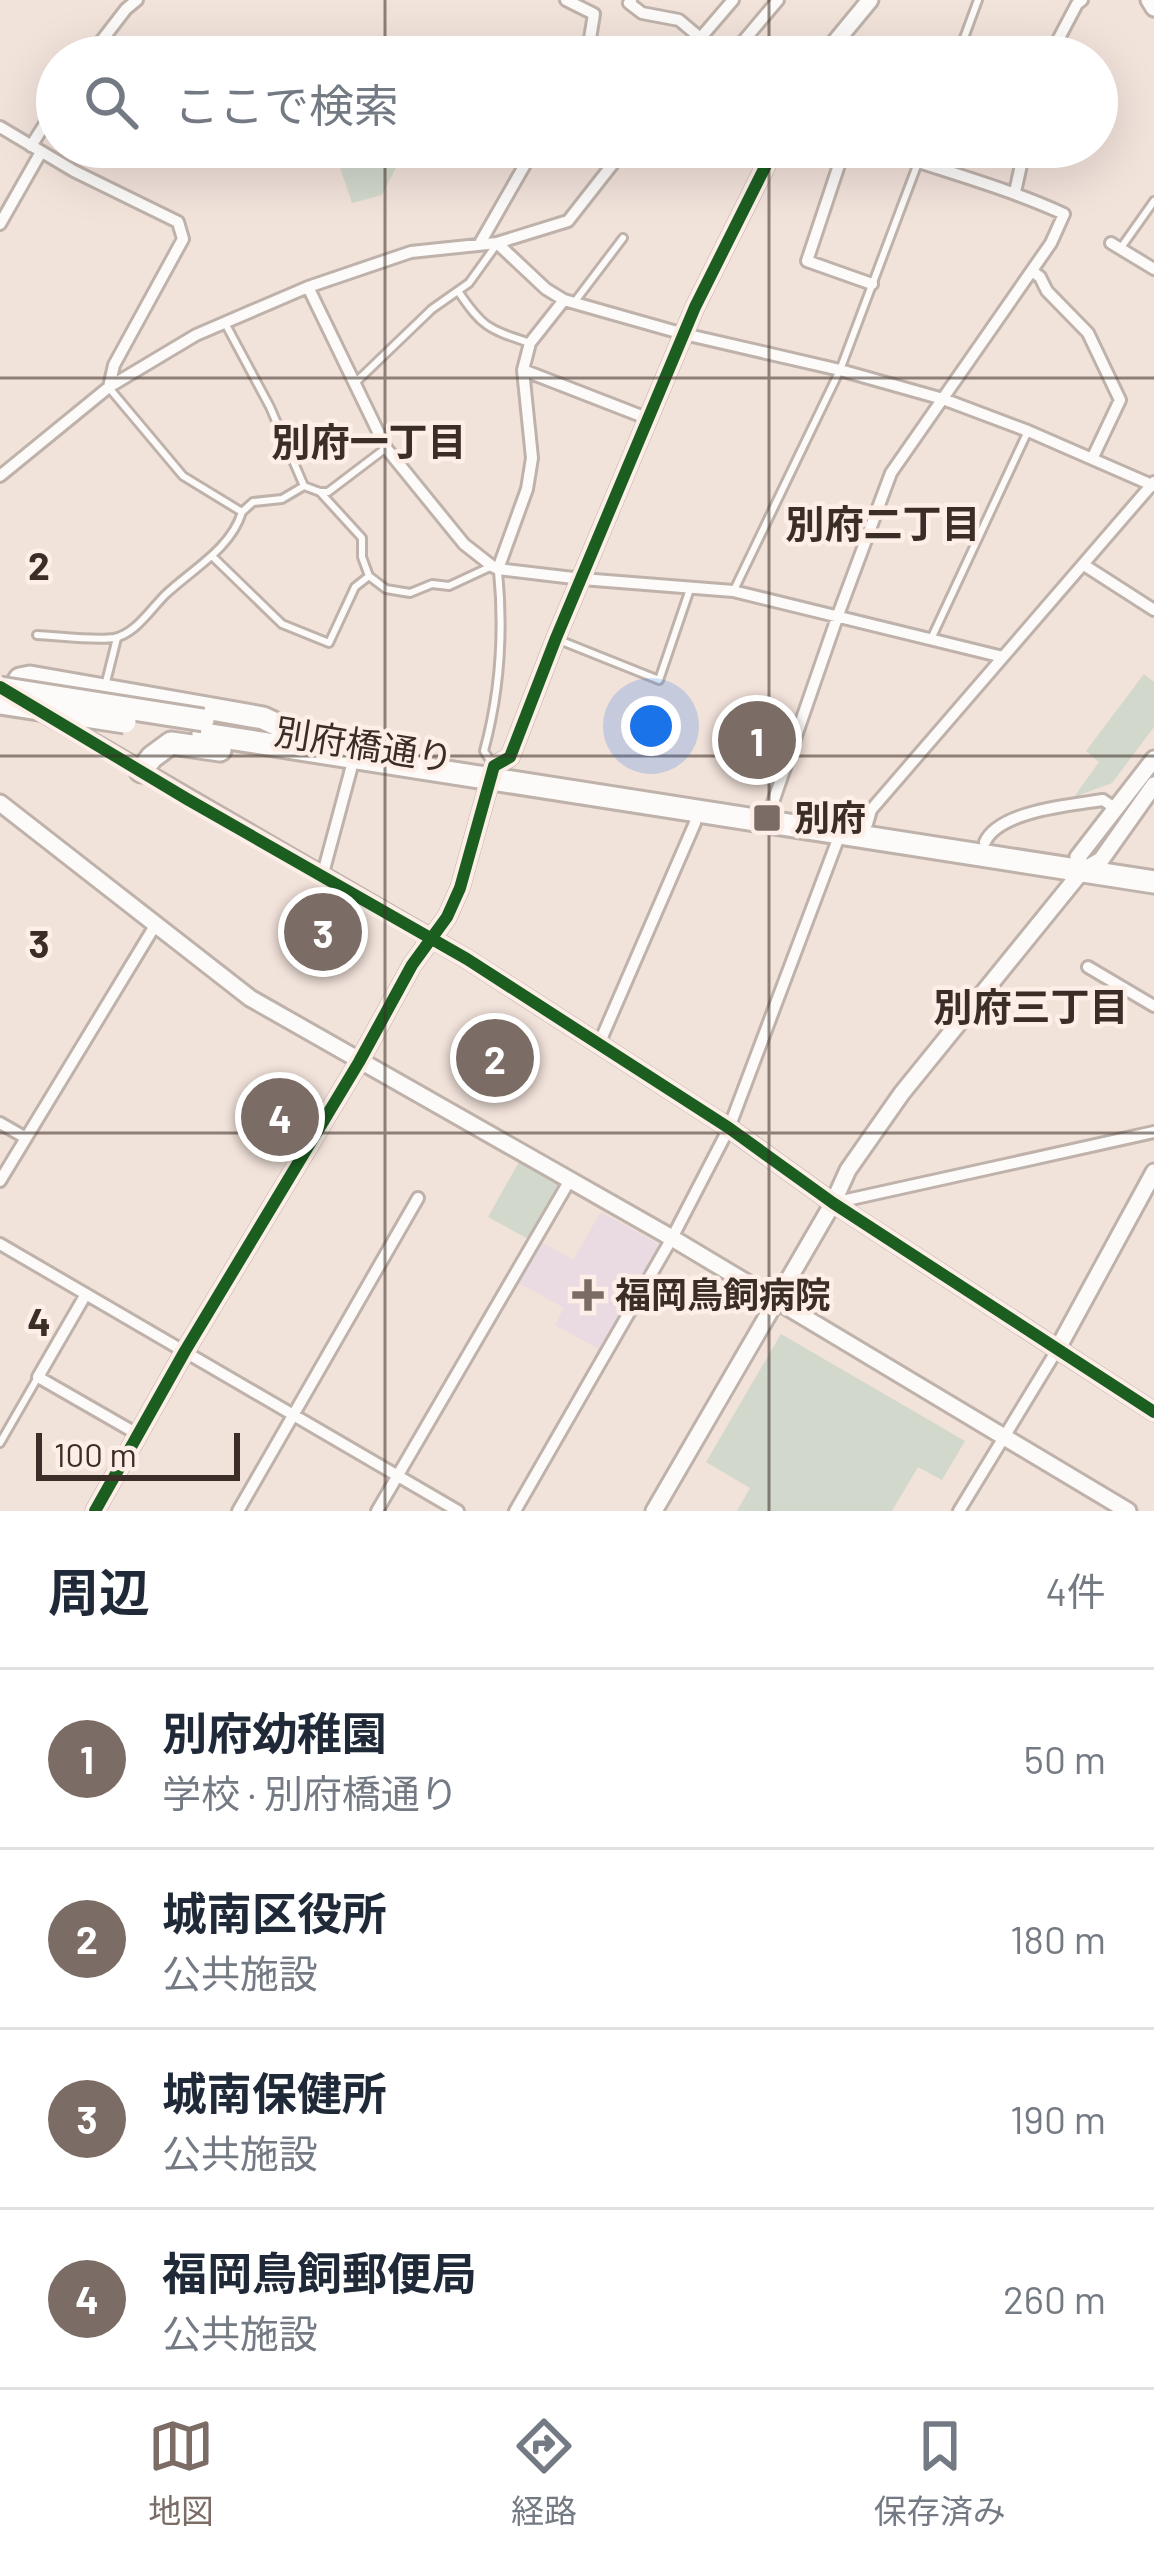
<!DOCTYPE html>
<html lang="ja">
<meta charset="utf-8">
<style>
:root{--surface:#fff;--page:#f2f2f3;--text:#1f2937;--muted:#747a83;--line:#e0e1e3;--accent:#7b6c66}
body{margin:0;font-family:Barlow,"Noto Sans JP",sans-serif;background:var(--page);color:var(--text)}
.scale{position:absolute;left:36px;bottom:30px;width:204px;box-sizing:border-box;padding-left:12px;border:6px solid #3b2d27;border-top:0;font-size:33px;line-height:42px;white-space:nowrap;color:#3b2d27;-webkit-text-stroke:9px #fdefe8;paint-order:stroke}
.you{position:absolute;left:651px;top:726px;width:42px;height:42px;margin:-30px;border:9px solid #fff;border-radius:50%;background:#1a73e8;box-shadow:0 0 0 18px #1a73e833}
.badge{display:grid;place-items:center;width:78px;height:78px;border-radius:50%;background:var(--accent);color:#fff;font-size:39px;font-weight:700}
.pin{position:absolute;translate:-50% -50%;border:6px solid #fff;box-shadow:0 3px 12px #0006}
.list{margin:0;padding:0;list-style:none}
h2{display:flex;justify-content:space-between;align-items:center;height:156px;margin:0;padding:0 48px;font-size:51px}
h2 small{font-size:39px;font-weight:400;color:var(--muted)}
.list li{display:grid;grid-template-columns:78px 1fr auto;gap:36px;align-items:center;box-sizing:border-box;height:180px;padding:0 48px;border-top:3px solid var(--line)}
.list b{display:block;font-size:45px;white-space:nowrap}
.list p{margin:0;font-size:39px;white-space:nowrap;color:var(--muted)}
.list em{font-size:39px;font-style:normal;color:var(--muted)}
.icon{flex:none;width:66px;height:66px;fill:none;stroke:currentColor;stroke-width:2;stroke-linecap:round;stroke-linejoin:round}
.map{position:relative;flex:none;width:1154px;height:1511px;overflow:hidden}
.search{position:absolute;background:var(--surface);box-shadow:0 12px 48px #0002;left:36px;right:36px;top:36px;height:132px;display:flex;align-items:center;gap:30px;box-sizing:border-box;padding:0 42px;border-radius:66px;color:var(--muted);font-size:45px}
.sheet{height:876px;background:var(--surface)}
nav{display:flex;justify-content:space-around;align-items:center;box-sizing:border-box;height:168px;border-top:3px solid var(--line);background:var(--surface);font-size:33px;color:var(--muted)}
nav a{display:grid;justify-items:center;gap:6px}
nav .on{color:var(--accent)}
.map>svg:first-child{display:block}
.medical{fill:#eadbe2}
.green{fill:#d2d8cc}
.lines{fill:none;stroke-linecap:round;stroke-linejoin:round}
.lane-casing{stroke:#beb2ab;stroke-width:12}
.street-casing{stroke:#beb2ab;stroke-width:16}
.secondary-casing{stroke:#beb2ab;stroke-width:21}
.highway-casing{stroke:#beb2ab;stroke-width:27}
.lane{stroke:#fdfbf9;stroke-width:6}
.street{stroke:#fdfbf9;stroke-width:10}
.secondary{stroke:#fdfbf9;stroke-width:15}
.highway{stroke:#fdfbf9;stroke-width:21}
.highway-bridge-casing{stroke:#beb2ab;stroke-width:27;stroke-linecap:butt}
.highway-bridge{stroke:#fdfbf9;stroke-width:21}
.cycleway-casing{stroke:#fdefe8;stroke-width:20}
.cycleway{stroke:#1b5e20;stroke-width:12}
.grid{fill:none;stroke:#3b2d27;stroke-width:3;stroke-opacity:0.55}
.poi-dot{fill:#7b6c66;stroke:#fdefe8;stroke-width:4.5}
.labels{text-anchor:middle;stroke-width:9;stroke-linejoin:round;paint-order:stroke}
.street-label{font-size:36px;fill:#3b2d27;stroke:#fdefe8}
.poi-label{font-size:36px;font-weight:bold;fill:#3b2d27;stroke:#fdefe8;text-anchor:start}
.neighbourhood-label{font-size:39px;font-weight:bold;fill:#3b2d27;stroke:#fdefe8}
.grid-label{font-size:39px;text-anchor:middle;font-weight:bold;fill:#3b2d27;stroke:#fdefe8;stroke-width:9;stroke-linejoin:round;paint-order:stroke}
</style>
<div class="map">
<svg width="1154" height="1511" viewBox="0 0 1154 1511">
<rect width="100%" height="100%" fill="#f1e2da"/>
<path class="medical" d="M601,1212L662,1246L604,1352L555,1325L564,1308L517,1282L540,1241L573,1260Z"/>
<path class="green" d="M333,147H395L404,152L382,195L352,203Z
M1144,674L1154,682V727L1112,783L1074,797L1099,762L1086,751Z
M520,1160L561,1183L530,1240L488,1217Z
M781,1334L965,1441L942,1480L918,1467L892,1511H737L750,1488L706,1462Z"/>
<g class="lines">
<g class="lane-casing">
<path id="lane" d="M957,57L978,0
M1120,249L1154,201
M458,291C483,328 488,329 530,343
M576,300L623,238
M225,323L270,407L304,486
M355,383L432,309L469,283L497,244
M110,389L183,476L242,512L253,502L282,499L304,486L320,492H328L386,448
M320,492L362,538V557L369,576
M212,556L282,624L329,643L355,587L369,576L386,589L410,593L432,584L449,586L492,566
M734,590L840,370L924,147
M37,635C58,636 95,641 114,638C135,634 150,610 165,595C191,570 231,549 242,512
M931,639L1028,431
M559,640L659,680L690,589
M106,682L117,638
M492,763L484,751C500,692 504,632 498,571
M0,1443L38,1377"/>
</g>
<g class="street-casing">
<path id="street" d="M566,0L594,14L587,57
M631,0L629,3L642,13L679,20L723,57
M89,57L126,9L137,0
M691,57L703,35L733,0
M730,57L778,0
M1049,57L1077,4L1082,0
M0,127L74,171L178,222L183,239L114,365L109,387
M31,146L57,105
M626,147L568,221L497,243L411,252L308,287L386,448L464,544L492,566L498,569L582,579L733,591L1003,657
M845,147L807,261L872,284
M1015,192L1025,147
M0,224L41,152
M497,243L546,289L564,300L684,334L840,370L943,399L1028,431L1154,486
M1111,243L1154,269
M479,245L535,147
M1032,271L1040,277L1047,291L1088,333L1120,400L1092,459
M523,370L649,419
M0,476L109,387L196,335L308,287
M1084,565L1154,610
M498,569L527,489L532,458L523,370L530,343L564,300
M771,808L838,615L891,473L1051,243L1064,214C1003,186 938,170 875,147
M985,842C999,811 1071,805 1103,800L1116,809
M322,877L354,758
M1088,967L1154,1006
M599,1044L695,823L696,810
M0,1123L26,1138
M0,1181L156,924
M833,1203L1154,1132
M0,1244L458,1511
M86,1294L38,1377L139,1435
M238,1511L418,1198
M377,1511L570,1180
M515,1511L672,1238L729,1128L840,834L867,824L871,810L1154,482
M959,1511L1057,1350"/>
</g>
<g class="secondary-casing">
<path id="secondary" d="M1149,0L1154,8
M823,57L870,0
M45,714L467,959L729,1128L833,1203L1154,1412
M0,803L250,998L672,1238L1128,1511
M1082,871L1078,857L1154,759
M1057,1350L1154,1172
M95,1511L185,1351L359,1062L412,965L447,917L460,888L494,766L510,757L556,638L695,307L775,147
M654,1511L833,1203L848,1170L902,1093L1082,871L1101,860L1154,785"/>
</g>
<g class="highway-casing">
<path id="highway" d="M11,694L20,679L30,677L263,718L293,732
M203,734L1154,882
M141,771L152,757L171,743L220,750"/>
</g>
<use href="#lane" class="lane"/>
<use href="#street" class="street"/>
<use href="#secondary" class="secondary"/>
<use href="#highway" class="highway"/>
<g class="highway-bridge-casing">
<path id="highway-bridge" d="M0,688L203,720
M0,703L125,722"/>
</g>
<use href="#highway-bridge" class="highway-bridge"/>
<g class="cycleway-casing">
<path id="cycleway" d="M0,687L187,799L467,959L729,1128L833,1203L1154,1412
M95,1511L185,1351L359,1062L412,965L447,917L460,888L494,766L510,757L556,638L695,307L775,147"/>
</g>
<use href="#cycleway" class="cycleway"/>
</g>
<path class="grid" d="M385,0V57M769,0V57M385,147V1511M769,147V1511M0,378H1154M0,756H1154M0,1133H1154"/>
<g class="poi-dot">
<rect x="752" y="803" width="30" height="30" rx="6"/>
<path d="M582 1277h12v12h12v12h-12v12h-12v-12h-12v-12h12z"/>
</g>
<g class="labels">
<g class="street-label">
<text transform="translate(364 745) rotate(9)" y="13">別府橋通り</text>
</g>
<g class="poi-label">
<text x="794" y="831">別府</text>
<text x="615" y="1308">福岡鳥飼病院</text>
</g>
<g class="neighbourhood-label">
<text x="369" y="456">別府一丁目</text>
<text x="883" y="538">別府二丁目</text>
<text x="1031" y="1021">別府三丁目</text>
</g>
</g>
<g class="grid-label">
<text x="39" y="580">2</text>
<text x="39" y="958">3</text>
<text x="39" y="1336">4</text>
</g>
</svg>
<div class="scale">100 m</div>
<div class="you"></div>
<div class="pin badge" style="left:757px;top:740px">1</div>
<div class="pin badge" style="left:495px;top:1058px">2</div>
<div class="pin badge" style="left:323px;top:932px">3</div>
<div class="pin badge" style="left:280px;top:1117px">4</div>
<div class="search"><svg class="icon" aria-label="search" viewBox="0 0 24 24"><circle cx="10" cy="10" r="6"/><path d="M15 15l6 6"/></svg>ここで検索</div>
</div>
<section class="sheet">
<h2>周辺<small>4件</small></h2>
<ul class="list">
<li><span class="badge">1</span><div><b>別府幼稚園</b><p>学校 · 別府橋通り</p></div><em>50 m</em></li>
<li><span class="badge">2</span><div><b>城南区役所</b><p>公共施設</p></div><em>180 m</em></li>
<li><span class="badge">3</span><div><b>城南保健所</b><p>公共施設</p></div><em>190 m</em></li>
<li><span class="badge">4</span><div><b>福岡鳥飼郵便局</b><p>公共施設</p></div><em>260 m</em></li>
</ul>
</section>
<nav>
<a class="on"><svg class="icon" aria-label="map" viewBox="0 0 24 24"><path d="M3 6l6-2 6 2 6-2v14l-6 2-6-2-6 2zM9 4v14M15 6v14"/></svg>地図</a>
<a><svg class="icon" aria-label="directions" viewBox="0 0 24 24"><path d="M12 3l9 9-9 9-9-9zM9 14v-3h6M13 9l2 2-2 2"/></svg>経路</a>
<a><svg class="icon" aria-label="saved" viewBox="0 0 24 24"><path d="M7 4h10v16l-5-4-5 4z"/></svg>保存済み</a>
</nav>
